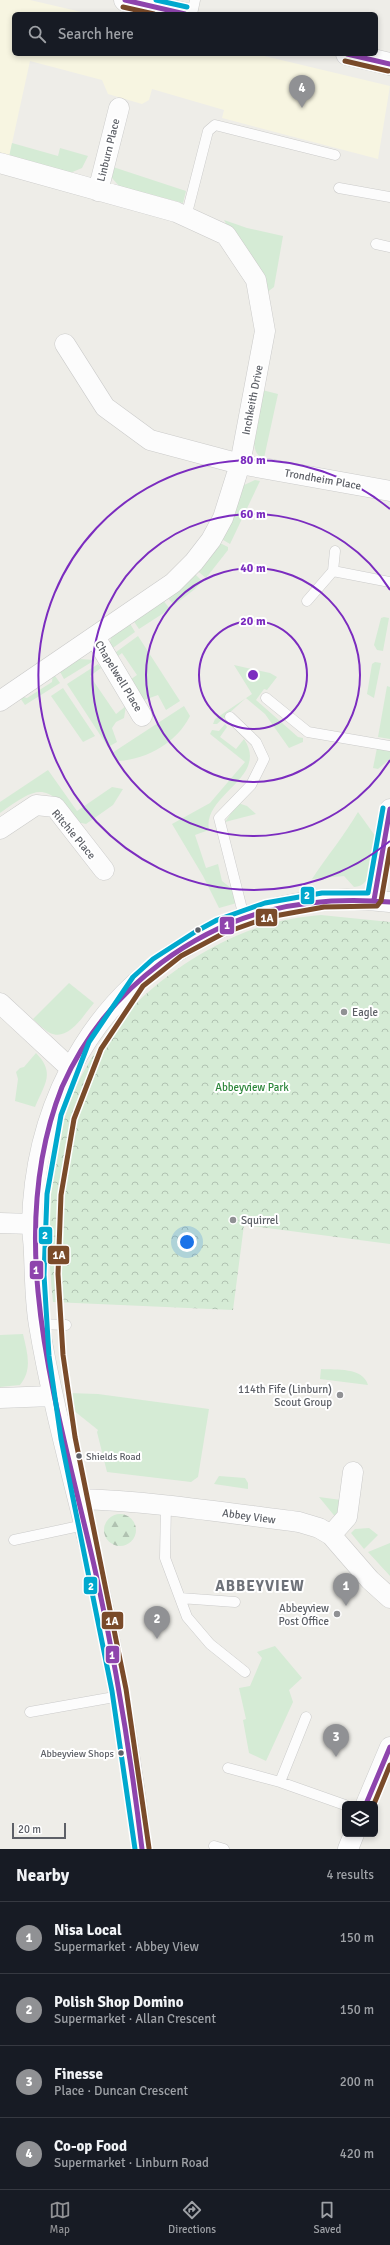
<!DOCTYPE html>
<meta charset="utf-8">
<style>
:root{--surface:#171b24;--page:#20242c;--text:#f1f3f6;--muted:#9ea1a6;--line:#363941;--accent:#909194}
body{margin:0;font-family:Signika,sans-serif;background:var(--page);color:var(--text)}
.controls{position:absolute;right:12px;bottom:12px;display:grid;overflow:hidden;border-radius:6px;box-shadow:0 2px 6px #0003}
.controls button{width:36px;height:36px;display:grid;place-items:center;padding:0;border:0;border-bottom:1px solid var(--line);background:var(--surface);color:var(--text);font:20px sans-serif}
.scale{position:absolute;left:12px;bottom:10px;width:54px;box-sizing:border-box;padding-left:4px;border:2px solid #5d6067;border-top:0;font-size:11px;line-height:14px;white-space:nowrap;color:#5d6067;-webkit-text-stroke:3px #fff;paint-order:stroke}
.you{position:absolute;left:187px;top:1242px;width:14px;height:14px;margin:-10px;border:3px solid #fff;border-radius:50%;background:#1a73e8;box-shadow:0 0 0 6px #1a73e833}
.badge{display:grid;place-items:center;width:26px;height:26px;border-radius:50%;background:var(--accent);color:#fff;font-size:13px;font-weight:700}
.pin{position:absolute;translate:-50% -33px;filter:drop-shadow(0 1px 2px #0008)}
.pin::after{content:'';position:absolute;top:21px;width:14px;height:12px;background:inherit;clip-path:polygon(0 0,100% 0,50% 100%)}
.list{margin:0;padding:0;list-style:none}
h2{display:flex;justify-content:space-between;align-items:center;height:52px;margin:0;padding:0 16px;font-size:17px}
h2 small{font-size:13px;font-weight:400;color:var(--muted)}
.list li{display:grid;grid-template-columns:26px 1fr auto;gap:12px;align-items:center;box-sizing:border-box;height:72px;padding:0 16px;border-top:1px solid var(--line)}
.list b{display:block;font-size:15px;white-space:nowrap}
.list p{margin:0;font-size:13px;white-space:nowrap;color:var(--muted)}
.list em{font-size:13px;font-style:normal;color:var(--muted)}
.icon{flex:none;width:22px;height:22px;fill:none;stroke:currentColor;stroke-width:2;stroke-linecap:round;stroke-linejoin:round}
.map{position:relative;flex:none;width:390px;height:1849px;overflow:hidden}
.search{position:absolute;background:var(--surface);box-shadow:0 2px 6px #0003;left:12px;right:12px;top:12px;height:44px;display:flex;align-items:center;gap:10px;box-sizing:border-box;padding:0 14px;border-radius:6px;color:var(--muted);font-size:15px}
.sheet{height:340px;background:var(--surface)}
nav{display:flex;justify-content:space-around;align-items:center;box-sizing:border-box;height:56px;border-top:1px solid var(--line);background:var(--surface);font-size:11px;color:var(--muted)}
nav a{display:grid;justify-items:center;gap:2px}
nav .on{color:var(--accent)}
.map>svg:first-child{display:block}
.commercial{fill:#f7f5e1}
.green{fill:#d5ebd5}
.forest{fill:url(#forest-firs)}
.park{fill:url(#park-crowns)}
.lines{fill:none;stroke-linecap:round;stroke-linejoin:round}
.lane-casing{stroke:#cbcbca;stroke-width:11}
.street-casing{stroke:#cbcbca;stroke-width:21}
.secondary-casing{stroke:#c9c9c9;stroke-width:23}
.lane{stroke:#fcfcfc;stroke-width:10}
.street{stroke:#fcfcfc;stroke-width:20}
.secondary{stroke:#fcfcfc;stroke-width:22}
.bus-1-casing{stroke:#fff;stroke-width:8}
.bus-2-casing{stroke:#fff;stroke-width:8}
.bus-3-casing{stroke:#fff;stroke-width:8}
.bus-1{stroke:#8e44ad;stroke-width:5}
.bus-2{stroke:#7a4b2a;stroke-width:5}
.bus-3{stroke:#00a9ce;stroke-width:5}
.ring{fill:none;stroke:#7b2cbf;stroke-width:2}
.bus-dot{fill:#5d6067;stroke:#fff;stroke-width:1.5}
.poi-dot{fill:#909194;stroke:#fff;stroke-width:1.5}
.labels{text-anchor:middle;stroke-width:4;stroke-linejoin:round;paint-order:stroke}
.bus-label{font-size:10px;fill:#5d6067;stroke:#fff;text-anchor:start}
.street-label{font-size:11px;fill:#5d6067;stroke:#fff}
.poi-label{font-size:11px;fill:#5d6067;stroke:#fff;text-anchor:start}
.park-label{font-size:11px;fill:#2d863b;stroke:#fff}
.district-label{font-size:15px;font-weight:bold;letter-spacing:1px;fill:#6e7279;stroke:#fff}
.centre{fill:#7b2cbf;stroke:#fff;stroke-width:2}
.ring-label{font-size:12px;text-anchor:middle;font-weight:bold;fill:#7b2cbf;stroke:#fff;stroke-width:4;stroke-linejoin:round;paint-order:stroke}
.line-badge{stroke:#fff;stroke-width:1.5}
.badge-label{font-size:11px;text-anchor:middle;font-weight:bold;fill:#fff}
</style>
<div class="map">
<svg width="390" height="1849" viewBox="0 0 390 1849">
<defs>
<pattern id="forest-firs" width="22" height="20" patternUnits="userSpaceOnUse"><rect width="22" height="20" fill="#d5ebd5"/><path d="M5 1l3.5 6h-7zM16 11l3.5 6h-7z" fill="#b0c2b1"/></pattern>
<pattern id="park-crowns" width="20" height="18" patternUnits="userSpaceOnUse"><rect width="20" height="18" fill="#d5ebd5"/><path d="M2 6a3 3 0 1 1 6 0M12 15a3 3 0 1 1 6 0" fill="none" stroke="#b0c2b1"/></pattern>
</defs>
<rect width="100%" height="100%" fill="#eeede8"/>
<path class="commercial" d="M0,0H30L90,14H14V54H256L390,86L378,159L222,118L224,110L152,89L149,100L142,104L108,94L102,80L30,61L9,157L0,155Z"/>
<path class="green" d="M12,143L58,156L60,148L88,156L82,168L70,173L9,157Z
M110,166L186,191L183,203L119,186L112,178Z
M224,220L247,228L283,236L274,287L266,293Z
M262,390L278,394L264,458C244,455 259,404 262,390Z
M255,480L260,481L230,544L218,537L242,486Z
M216,541L228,547V550L206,578L195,569Z
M193,572L202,581L195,589L174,605L166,596Z
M162,599L170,609L139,629L133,620Z
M384,617L389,618L383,651L377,650L374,645L381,618Z
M129,622L135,632L110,650C106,637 120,628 129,622Z
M138,636L180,701L166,710L158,695L144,700L138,698L127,682L137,675L122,653L112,661V655Z
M79,659L95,660L64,679L59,670Z
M375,662L381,663L374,698L367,694L372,664Z
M98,664L101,668L90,676L116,714L126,706L124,718L116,722L112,728L117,742L108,747L67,684Z
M234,665L270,673L277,677L267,690L264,689L256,700L298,737L303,738V742L289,748L265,714L246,698L217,724H213L215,719L252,694Z
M53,673L60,683L25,705L18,695L27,698L52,682Z
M387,686L390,687V739L378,737Z
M63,688L95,736L83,742L51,696Z
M184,706L190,716C177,742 148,759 119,761L112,753Z
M225,724L227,727L220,737L236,749L244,739C270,778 202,794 209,830L195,835L206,868L218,864L222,881L231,888L237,903L219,908L203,876L172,824L210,803L245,762L210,734L212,730L219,731Z
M377,748L390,750V759L378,769L373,768Z
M48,770L77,811L112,787L123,789L113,805L86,824L77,822C46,783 40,784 0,813V802Z
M238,803L247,806L256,814L225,822Z
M358,812L376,837C374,852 374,887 354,887L344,876L312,879C327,856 344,836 358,812Z
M69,983L94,1003C84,1014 69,1042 50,1033C44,1030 38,1023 33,1019Z
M36,1053C56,1073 44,1085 35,1107L15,1101L18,1079L16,1072L20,1068L24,1067Z
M23,1334C27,1352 33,1369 20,1385L0,1387V1335Z
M321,1369C336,1370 363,1367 368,1385L320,1379Z
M68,1393L98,1394L209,1409L198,1477L191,1482L107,1472L97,1432L98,1430L73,1410Z
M219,1476L245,1478L248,1483V1489L214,1484Z
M319,1497L341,1500L337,1519Z
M369,1528L378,1535L364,1549L351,1533L355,1529Z
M390,1543V1576L368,1552Z
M275,1646L302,1678L289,1690L293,1702L266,1761L249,1753L243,1720L246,1719L239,1688L250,1686L262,1658L257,1652Z"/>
<path class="forest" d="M104 1530a16 16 0 1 1 32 0a16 16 0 1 1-32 0Z"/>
<path class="park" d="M321,915L390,922V1244L244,1225L233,1310L53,1302C46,1239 47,1174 66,1113C93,1027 175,956 259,927C279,920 300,917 321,915Z"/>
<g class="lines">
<g class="lane-casing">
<path id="lane" d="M192,14L195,0
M339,188L390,197
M186,217L208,131L215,125L335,155
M376,244L390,247
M333,571L390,582
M307,601L333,571L335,551
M266,698L308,732L390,746
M230,717L256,742L264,759L251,785L219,818L244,917
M39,1324L66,1325
M166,1505L165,1558L187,1617L210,1644L245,1672
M14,1540L84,1525
M180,1598L235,1602
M30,1712L120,1696
M228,1768L280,1782L345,1805
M280,1782L306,1717
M214,1846L224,1849"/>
</g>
<g class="street-casing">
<path id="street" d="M0,163L176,212L226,235L256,280L265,331L240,464L223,518L211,540L194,562L173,583L0,701
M98,191L119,108
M65,344L105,407L150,440L240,464L390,491
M95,637L142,716
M0,829L36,805L55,807L104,870
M374,900L390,809
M0,1003L70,1068
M0,1223L32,1224
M0,1398L52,1396
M78,1499C152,1501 226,1513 299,1522L319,1528L331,1535L370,1580L390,1598
M331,1535L347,1517L353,1472
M366,1804L390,1747
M142,1849C131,1756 116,1665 96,1574C77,1491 53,1409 39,1325C35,1302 35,1277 34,1254C34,1244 32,1234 32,1224C34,1116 83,1012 176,952C243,909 310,892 390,902
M348,1849L354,1834"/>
</g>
<g class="secondary-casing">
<path id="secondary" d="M125,0L185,14
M347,54L390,64"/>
</g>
<use href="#lane" class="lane"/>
<use href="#street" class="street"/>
<use href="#secondary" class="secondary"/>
<g class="bus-1-casing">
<path id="bus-1" d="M125,0L185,14
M347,54L390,64
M374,900L390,809
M366,1804L390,1747
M142,1849C131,1757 116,1665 96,1574C61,1417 0,1244 62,1087C84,1037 118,995 161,963C231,911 304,895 390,902"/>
</g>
<g class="bus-2-casing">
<path id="bus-2" d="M123,7L154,14
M345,61L388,71
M374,1804L390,1765
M149,1848L126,1689L75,1437L63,1355L58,1274L61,1195L74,1119L101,1049L143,986L181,956L224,933L269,917L324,907L377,906L381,901L390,849"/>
</g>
<g class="bus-3-casing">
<path id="bus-3" d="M156,0L187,7
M135,1849L112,1691L61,1439L49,1356L44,1275L47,1194L61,1115L89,1042L133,977L153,959L195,932L217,920L265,903L322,893H368L383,808"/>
</g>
<use href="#bus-1" class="bus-1"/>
<use href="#bus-2" class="bus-2"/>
<use href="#bus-3" class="bus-3"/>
</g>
<g class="ring">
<circle cx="253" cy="675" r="54"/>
<circle cx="253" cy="675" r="107"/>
<path d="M390 760A161 161 0 1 1 390 590"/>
<path d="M390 841A215 215 0 1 1 390 509"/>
</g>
<g class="bus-dot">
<circle cx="198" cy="930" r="3.5"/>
<circle cx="79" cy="1456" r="3.5"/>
<circle cx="121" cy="1753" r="3.5"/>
</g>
<g class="poi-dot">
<circle cx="344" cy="1012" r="4"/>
<circle cx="233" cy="1220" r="4"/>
<circle cx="340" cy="1395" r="4"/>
<circle cx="337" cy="1614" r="4"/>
</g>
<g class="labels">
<g class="bus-label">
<text x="86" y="1460">Shields Road</text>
<text x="114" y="1757" text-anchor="end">Abbeyview Shops</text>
</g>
<g class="street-label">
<text transform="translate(108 150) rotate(-76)" y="4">Linburn Place</text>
<text transform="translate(252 400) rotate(-79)" y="4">Inchkeith Drive</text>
<text transform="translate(323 479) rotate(10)" y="4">Trondheim Place</text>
<text transform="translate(119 676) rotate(59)" y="4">Chapelwell Place</text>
<text transform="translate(74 834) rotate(50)" y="4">Ritchie Place</text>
<text transform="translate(249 1516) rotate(8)" y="4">Abbey View</text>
</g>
<g class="poi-label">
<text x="352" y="1016">Eagle</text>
<text x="241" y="1224">Squirrel</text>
<text x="332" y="1393" text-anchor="end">114th Fife (Linburn)<tspan x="332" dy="13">Scout Group</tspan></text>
<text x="329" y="1612" text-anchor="end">Abbeyview<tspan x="329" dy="13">Post Office</tspan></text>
</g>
<g class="park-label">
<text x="252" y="1091">Abbeyview Park</text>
</g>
<g class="district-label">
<text x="260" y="1591">ABBEYVIEW</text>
</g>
</g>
<circle cx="253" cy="675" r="6" class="centre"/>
<g class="ring-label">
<text x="253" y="464">80 m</text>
<text x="253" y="518">60 m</text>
<text x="253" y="572">40 m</text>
<text x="253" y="625">20 m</text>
</g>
<g class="line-badge">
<rect x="300" y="886" width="15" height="19" rx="4" fill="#00a9ce"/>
<rect x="255" y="908" width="23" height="19" rx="4" fill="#7a4b2a"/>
<rect x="219" y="916" width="16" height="19" rx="4" fill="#8e44ad"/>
<rect x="38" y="1226" width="15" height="19" rx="4" fill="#00a9ce"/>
<rect x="47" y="1245" width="23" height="20" rx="4" fill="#7a4b2a"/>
<rect x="29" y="1260" width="15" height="20" rx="4" fill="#8e44ad"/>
<rect x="83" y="1576" width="15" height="19" rx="4" fill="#00a9ce"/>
<rect x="101" y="1611" width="23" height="19" rx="4" fill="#7a4b2a"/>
<rect x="105" y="1645" width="15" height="19" rx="4" fill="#8e44ad"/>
</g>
<g class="badge-label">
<text x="307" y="899">2</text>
<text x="267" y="922">1A</text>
<text x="227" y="929">1</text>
<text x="45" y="1239">2</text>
<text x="59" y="1259">1A</text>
<text x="36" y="1274">1</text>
<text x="91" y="1590">2</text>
<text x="112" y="1625">1A</text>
<text x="112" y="1659">1</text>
</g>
</svg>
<div class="controls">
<button><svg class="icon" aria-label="layers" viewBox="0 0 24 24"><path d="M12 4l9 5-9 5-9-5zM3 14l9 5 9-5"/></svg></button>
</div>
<div class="scale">20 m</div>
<div class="you"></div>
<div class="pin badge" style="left:346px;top:1606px">1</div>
<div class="pin badge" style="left:157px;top:1639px">2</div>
<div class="pin badge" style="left:336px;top:1757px">3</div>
<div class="pin badge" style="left:302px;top:108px">4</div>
<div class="search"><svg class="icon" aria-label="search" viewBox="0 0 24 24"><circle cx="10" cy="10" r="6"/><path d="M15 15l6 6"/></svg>Search here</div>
</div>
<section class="sheet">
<h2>Nearby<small>4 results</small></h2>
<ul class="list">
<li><span class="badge">1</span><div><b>Nisa Local</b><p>Supermarket · Abbey View</p></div><em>150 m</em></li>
<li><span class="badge">2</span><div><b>Polish Shop Domino</b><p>Supermarket · Allan Crescent</p></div><em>150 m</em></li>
<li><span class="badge">3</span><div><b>Finesse</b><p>Place · Duncan Crescent</p></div><em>200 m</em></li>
<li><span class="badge">4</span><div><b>Co-op Food</b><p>Supermarket · Linburn Road</p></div><em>420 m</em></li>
</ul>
</section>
<nav>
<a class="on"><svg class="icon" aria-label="map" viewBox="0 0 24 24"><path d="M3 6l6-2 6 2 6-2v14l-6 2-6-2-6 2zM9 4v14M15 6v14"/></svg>Map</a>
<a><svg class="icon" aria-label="directions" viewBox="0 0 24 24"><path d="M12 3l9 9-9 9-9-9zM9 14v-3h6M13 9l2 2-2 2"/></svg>Directions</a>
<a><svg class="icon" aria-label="saved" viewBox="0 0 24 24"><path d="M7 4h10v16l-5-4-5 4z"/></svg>Saved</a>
</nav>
